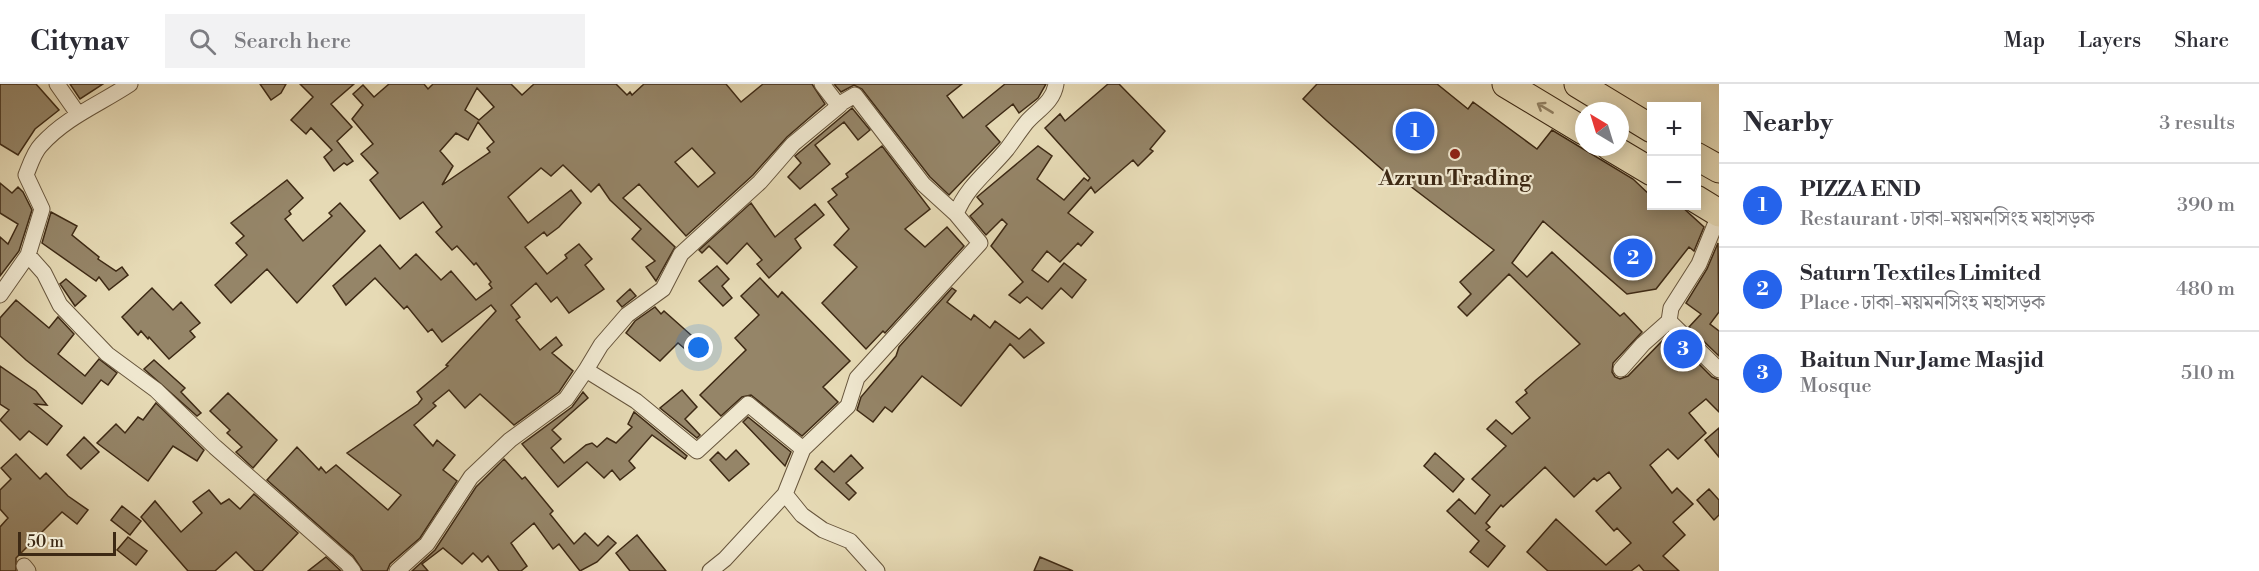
<!DOCTYPE html>
<meta charset="utf-8">
<style>
:root{--surface:#fff;--page:#f2f2f3;--text:#2b2b33;--muted:#7c7c81;--line:#e1e1e2;--accent:#2563eb}
body{margin:0;font-family:"Libre Bodoni","Noto Serif Bengali",serif;background:var(--page);color:var(--text)}
.controls{position:absolute;right:18px;top:18px;display:grid;overflow:hidden;border-radius:0px;box-shadow:0 3px 15px #0003}
.controls button{width:54px;height:54px;display:grid;place-items:center;padding:0;border:0;border-bottom:2px solid var(--line);background:var(--surface);color:var(--text);font:30px sans-serif}
.compass{position:absolute;left:1575px;top:18px;width:54px;height:54px;border-radius:50%;background:var(--surface);box-shadow:0 3px 15px #0003;rotate:322deg}
.scale{position:absolute;left:18px;bottom:15px;width:98px;box-sizing:border-box;padding-left:6px;border:3px solid #3d2914;border-top:0;font-size:16px;line-height:21px;white-space:nowrap;color:#3d2914;-webkit-text-stroke:4px #efe7cf;paint-order:stroke}
.you{position:absolute;left:699px;top:264px;width:21px;height:21px;margin:-15px;border:4px solid #fff;border-radius:50%;background:#1a73e8;box-shadow:0 0 0 9px #1a73e833}
.badge{display:grid;place-items:center;width:39px;height:39px;border-radius:50%;background:var(--accent);color:#fff;font-size:20px;font-weight:700}
.pin{position:absolute;translate:-50% -50%;border:3px solid #fff;box-shadow:0 2px 6px #0006}
.list{margin:0;padding:0;list-style:none}
h2{display:flex;justify-content:space-between;align-items:center;height:78px;margin:0;padding:0 24px;font-size:26px}
h2 small{font-size:20px;font-weight:400;color:var(--muted)}
.list li{display:grid;grid-template-columns:39px 1fr auto;gap:18px;align-items:center;box-sizing:border-box;height:84px;padding:0 24px;border-top:2px solid var(--line)}
.list b{display:block;font-size:22px;white-space:nowrap}
.list p{margin:0;font-size:20px;white-space:nowrap;color:var(--muted)}
.list em{font-size:20px;font-style:normal;color:var(--muted)}
.icon{flex:none;width:33px;height:33px;fill:none;stroke:currentColor;stroke-width:2;stroke-linecap:round;stroke-linejoin:round}
.map{position:relative;flex:none;width:1719px;height:487px;overflow:hidden}
header{display:flex;align-items:center;gap:36px;box-sizing:border-box;height:84px;padding:0 30px;background:var(--surface);border-bottom:2px solid var(--line)}
header strong{font-size:28px}
nav{display:flex;gap:33px;margin-inline-start:auto;font-size:21px}
.search{width:420px;height:54px;background:var(--page);display:flex;align-items:center;gap:15px;box-sizing:border-box;padding:0 21px;border-radius:0px;color:var(--muted);font-size:22px}
main{display:flex}
aside{flex:1;background:var(--surface)}
.map>svg:first-child{display:block}
.building{fill:#958568;stroke:#3d2914;stroke-width:1.5;fill-rule:evenodd}
.lines{fill:none;stroke-linecap:round;stroke-linejoin:round}
.street-casing{stroke:#67553c;stroke-width:17}
.highway-casing{stroke:#3d2914;stroke-width:29}
.street{stroke:#efe7cf;stroke-width:15}
.highway{stroke:#e6dab5;stroke-width:27}
.oneway{stroke:#928264}
.poi-dot{fill:#8f2418;stroke:#efe7cf;stroke-width:2}
.labels{text-anchor:middle;stroke-width:4.5;stroke-linejoin:round;paint-order:stroke}
.poi-label{font-size:22px;font-weight:bold;fill:#3d2914;stroke:#efe7cf}
</style>
<header>
<strong>Citynav</strong>
<div class="search"><svg class="icon" aria-label="search" viewBox="0 0 24 24"><circle cx="10" cy="10" r="6"/><path d="M15 15l6 6"/></svg>Search here</div>
<nav><a>Map</a><a>Layers</a><a>Share</a></nav>
</header>
<main>
<div class="map">
<svg width="1719" height="487" viewBox="0 0 1719 487">
<rect width="100%" height="100%" fill="#e6dab5"/>
<filter id="stains"><feTurbulence type="fractalNoise" baseFrequency=".00333" numOctaves="4"/><feColorMatrix values="0 0 0 0 .2 0 0 0 0 .09 0 0 0 0 .02 0 0 0 .5 -.17"/></filter>
<radialGradient id="worn" r=".72"><stop offset=".6" stop-color="#630" stop-opacity="0"/><stop offset="1" stop-color="#630" stop-opacity=".3"/></radialGradient>
<path class="building" d="M0,0H36L59,26L35,45L18,71L0,60Z
M70,0H103L80,15Z
M260,0H286L281,9L271,16Z
M300,0H354L331,20L352,43L337,57L353,77L347,81L344,79L334,87L324,73L332,66L311,44L306,50L291,36L313,13Z
M389,0H424L428,5L433,0H511L522,11L534,0H616L627,11L630,8L632,11L644,0H726L741,18L763,0H812L825,20L787,53L753,91L686,152L639,100L623,114L675,163L656,197L646,183L655,177L632,155L641,145L610,116L599,100L591,108L563,81L551,92L541,84L508,113L528,139L571,106L581,119L559,143L547,152L544,148L525,163L547,190L567,174L565,171L579,160L592,175L585,181L604,205L569,229L557,213L551,218L536,199L511,221L520,233L516,236L540,266L556,253L562,261L552,269L573,287L559,308L514,341L480,310L465,324L449,306L433,319L436,322L414,341L433,362L437,356L455,371L443,386L457,397L420,454L390,480L387,487H363L353,472L267,396L297,363L319,386L321,383L326,389L336,381L388,426L401,411L347,369L418,320L422,315L417,308L448,282L446,281L496,227L491,221L442,258L432,245L428,248L407,222L404,225L375,194L346,221L333,202L380,161L400,185L416,170L441,196L451,187L476,216L492,204L489,200L491,198L476,179L474,181L457,162L452,166L436,148L442,143L423,118L400,135L370,96L378,89L361,70L373,60L352,35L363,21L353,10L363,1L374,13ZM477,4L494,23L479,36L465,26ZM478,38L494,58L487,64L490,68L442,101L453,82L440,67L456,49L468,56ZM692,64L715,89L698,103L675,78Z
M834,0H962L947,12L963,34L1005,0H1046L1038,14L1019,29L1013,20L986,42L1000,58L949,111L930,93L862,5L854,1L841,8Z
M1108,0H1119L1165,47L1150,65L1153,67L1138,82L1133,76L1095,109L1091,103L1068,129L1093,148L1081,162L1078,159L1060,178L1047,167L1032,186L1048,198L1064,179L1086,196L1072,214L1061,204L1042,225L1027,213L1020,219L1009,211L1023,198L991,162L1007,140L1002,135L986,151L970,132L983,120L977,113L1038,62L1052,72L1037,95L1064,116L1084,94L1088,97L1090,94L1045,44L1060,30L1065,37Z
M1317,0H1437L1468,25L1473,18L1537,65L1552,46L1633,95L1652,113V122H1681L1704,143L1694,167L1689,163L1656,205L1627,210L1543,137L1512,179L1527,193L1552,168L1620,232L1624,229L1642,248L1613,279L1612,288L1615,293L1620,295L1628,292L1667,252L1674,261L1677,258L1712,293L1719,296V328L1706,315L1689,329L1706,349L1678,375L1668,365L1650,381L1672,409L1677,404L1693,420L1673,438L1685,451L1663,472L1679,487H1644L1639,481L1631,487H1548L1527,468L1556,435L1606,481L1631,459L1617,444L1614,447L1596,427L1621,404L1609,388L1597,397L1594,394L1574,413L1545,383L1503,423L1501,421L1486,439L1490,443L1486,446L1505,462L1488,483L1470,468L1479,457L1447,427L1459,415L1475,430L1490,411L1472,395L1506,362L1487,345L1496,336L1512,350L1530,334L1516,318L1527,309L1525,306L1536,296L1580,260L1509,190L1467,232L1458,223L1471,210L1460,198L1494,166L1397,92L1394,96L1327,37L1303,15Z
M852,24L870,46L858,56L844,38L815,61L830,80L800,105L788,93L801,79L795,72Z
M882,62L930,125L905,145L925,163L947,143L964,162L885,249L883,247L866,265L822,219L857,183L834,161L849,145L828,118L837,111L832,105L848,93L846,90Z
M287,96L303,114L289,127L291,130L285,135L303,157L332,132L329,129L340,119L365,147L297,219L267,185L231,219L215,201L247,171L236,159L244,152L231,139Z
M0,99L12,109L18,103L23,108L32,126L19,167L0,192V153L8,160L18,140L0,129Z
M751,119L775,153L815,120L824,131L795,155L801,164L769,194L757,180L762,176L747,159L727,180L709,162L702,169L699,166Z
M51,128L77,142L72,151L99,173L98,175L116,187L122,183L128,191L109,206L99,193L96,197L42,159Z
M1718,159L1719,228L1710,240L1719,247V272L1689,243L1701,230L1686,219L1707,185Z
M717,182L729,195L722,202L732,214L723,222L699,197Z
M760,194L778,213L782,208L850,277L823,303L838,318L802,352L751,311L742,313L721,332L700,311L746,266L735,254L759,231L741,212Z
M66,195L86,212L75,222L60,200Z
M152,204L173,226L181,218L200,239L190,247L195,253L169,275L149,253L148,255L141,247L138,251L122,233Z
M952,204L956,207L947,218L971,236L974,231L990,244L995,237L1019,255L1030,245L1044,259L1024,274L1010,260L961,322L922,292L892,328L885,323L873,338L857,326L861,313L896,272L899,263Z
M630,205L636,212L622,223L617,217Z
M16,216L49,244L58,233L74,250L58,270L85,292L99,275L117,289L108,301L101,296L82,320L26,276L0,252V234Z
M655,223L661,230L664,227L700,259L691,270L678,259L660,277L626,249L635,237Z
M154,276L185,304L181,308L201,329L197,332L144,285Z
M0,282L36,307L47,321L35,320L62,342L47,361L29,347L20,356L0,336L9,326L0,320Z
M682,306L697,323L685,335L700,351L697,354L660,324Z
M583,308L588,314L552,346L561,355L551,364L564,379L586,361L592,359L597,363L607,354L616,359L632,343L628,340L634,328L687,372L685,375L652,351L629,377L635,384L620,396L612,386L604,394L587,378L558,403L522,360L572,323Z
M228,309L277,356L253,384L236,368L242,363L227,349L230,346L210,327Z
M156,319L204,366L197,377L173,362L148,397L97,359L116,340L125,349L138,333L143,336Z
M748,333L791,368L785,382L743,338Z
M1719,344V373L1705,356Z
M84,353L99,368L81,385L67,371Z
M736,366L749,380L729,397L710,376L718,368L726,376Z
M1435,369L1464,395L1453,408L1424,382Z
M16,370L40,395L46,389L68,412L88,426L77,440L62,428L16,474V487H0V443L8,434L0,425V406L11,395L1,384Z
M851,371L863,384L846,399L856,409L849,416L815,385L822,377L834,388Z
M504,375L522,395L525,393L553,427L550,430L574,460L585,449L598,462L608,452L616,459L597,478L580,487L559,460L553,465L534,439L511,459L527,482L521,487H499L488,472L482,478L473,469L462,480L443,464L422,480L428,487H412L435,466L476,403Z
M1709,405L1719,416V431L1714,436L1697,416Z
M209,406L221,420L229,415L240,425L254,410L298,449L262,487H255L236,468L215,487H188L141,433L155,417L181,448L202,429L193,418Z
M122,422L141,437L130,451L111,436Z
M637,451L666,487H630L616,469Z
M128,453L147,467L136,481L117,466Z
M326,473L341,487H308Z
M1040,473L1073,487H1034Z"/>
<g class="lines">
<g class="street-casing">
<path id="street" d="M57,0L78,30
M822,0L838,21L855,11L923,100L956,130
M28,171L44,189L60,221L107,270L156,306L215,363L347,479L353,487
M0,211L28,171L42,125L26,91C30,81 34,68 41,61C66,33 100,20 130,0
M1669,237L1719,286
M1621,285L1643,260L1669,237L1671,224L1699,180L1719,131
M586,286L601,261L627,231L663,205L681,170L760,98L793,60L840,21
M803,365L848,322L857,294L980,159L956,130C967,102 988,88 1007,65C1013,57 1019,48 1026,39C1037,26 1053,19 1056,0
M24,482L28,487
M397,487L427,460L471,393L510,356L566,315L586,286L636,317L697,367L748,320L803,365L785,410L802,431L823,446L850,457L877,487
M710,487L725,475L785,410"/>
</g>
<g class="highway-casing">
<path id="highway" d="M1506,0L1584,47
M1578,0L1652,45
M1610,63L1652,88
M1696,72L1719,85
M1696,115L1719,129"/>
</g>
<use href="#street" class="street"/>
<use href="#highway" class="highway"/>
</g>
<defs><path id="oneway-shaft" d="M-6 0H5M1.5-3L5.5 0L1.5 3" fill="none" stroke-width="1.6" stroke-linecap="round" stroke-linejoin="round" transform="scale(1.5)"/></defs>
<use class="oneway" href="#oneway-shaft" transform="translate(1545 24) rotate(-149)"/>
<circle class="poi-dot" cx="1455" cy="70" r="6"/>
<g class="labels">
<g class="poi-label">
<text x="1455" y="101">Azrun Trading</text>
</g>
</g>
<rect width="100%" height="100%" filter="url(#stains)"/>
<rect width="100%" height="100%" fill="url(#worn)"/>
</svg>
<div class="controls">
<button>+</button>
<button>−</button>
</div>
<svg class="compass" viewBox="-18 -18 36 36"><path d="M0-13l5 13h-10z" fill="#e53935"/><path d="M0 13l5-13h-10z" fill="#7c7c81"/></svg>
<div class="scale">50 m</div>
<div class="you"></div>
<div class="pin badge" style="left:1415px;top:47px">1</div>
<div class="pin badge" style="left:1633px;top:174px">2</div>
<div class="pin badge" style="left:1683px;top:265px">3</div>
</div>
<aside>
<h2>Nearby<small>3 results</small></h2>
<ul class="list">
<li><span class="badge">1</span><div><b>PIZZA END</b><p>Restaurant · ঢাকা-ময়মনসিংহ মহাসড়ক</p></div><em>390 m</em></li>
<li><span class="badge">2</span><div><b>Saturn Textiles Limited</b><p>Place · ঢাকা-ময়মনসিংহ মহাসড়ক</p></div><em>480 m</em></li>
<li><span class="badge">3</span><div><b>Baitun Nur Jame Masjid</b><p>Mosque</p></div><em>510 m</em></li>
</ul>
</aside>
</main>
